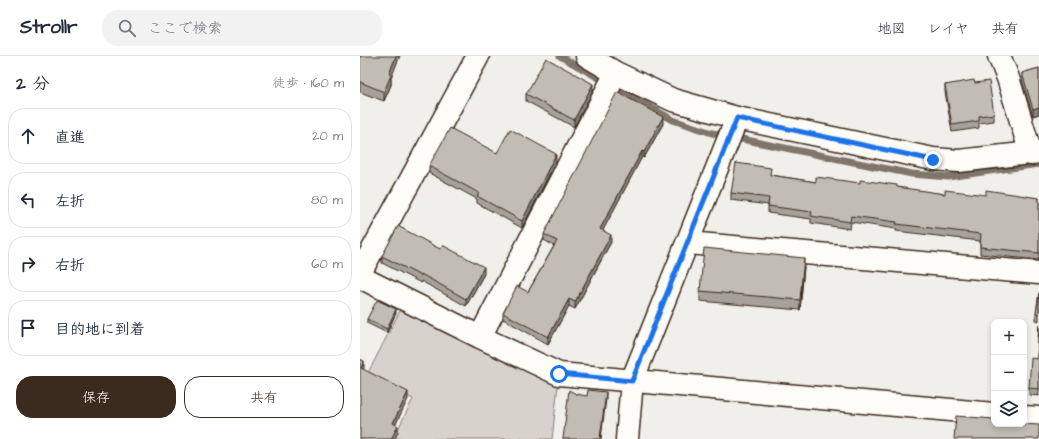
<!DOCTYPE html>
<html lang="ja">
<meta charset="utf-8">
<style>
:root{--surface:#fff;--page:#f2f2f3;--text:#1f2937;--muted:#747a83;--line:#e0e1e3;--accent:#3b2a1e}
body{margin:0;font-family:"Architects Daughter","Klee One",sans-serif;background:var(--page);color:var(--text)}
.controls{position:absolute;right:12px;bottom:12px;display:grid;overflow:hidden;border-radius:8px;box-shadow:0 2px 6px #0003}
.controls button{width:36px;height:36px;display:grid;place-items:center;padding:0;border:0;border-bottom:1px solid var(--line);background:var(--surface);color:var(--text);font:20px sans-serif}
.stop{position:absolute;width:12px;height:12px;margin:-9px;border:3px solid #1a73e8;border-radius:50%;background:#fff}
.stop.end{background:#1a73e8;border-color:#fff;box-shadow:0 1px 4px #0008}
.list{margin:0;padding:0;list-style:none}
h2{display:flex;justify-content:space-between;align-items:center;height:52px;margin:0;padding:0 16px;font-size:17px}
h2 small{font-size:13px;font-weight:400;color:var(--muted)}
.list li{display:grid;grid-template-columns:26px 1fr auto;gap:12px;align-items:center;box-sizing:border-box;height:56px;margin:0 8px 8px;padding:0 8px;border:1px solid var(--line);border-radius:16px}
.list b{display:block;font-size:15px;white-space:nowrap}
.list em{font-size:13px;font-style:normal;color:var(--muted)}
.actions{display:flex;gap:8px;padding:12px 16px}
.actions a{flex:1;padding:9px 0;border:1px solid var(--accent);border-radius:16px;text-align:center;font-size:14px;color:var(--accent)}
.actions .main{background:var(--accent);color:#fff}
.icon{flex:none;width:22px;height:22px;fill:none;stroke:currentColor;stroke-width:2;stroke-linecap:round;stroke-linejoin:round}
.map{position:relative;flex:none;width:679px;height:383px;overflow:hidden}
header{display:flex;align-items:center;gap:24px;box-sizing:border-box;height:56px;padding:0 20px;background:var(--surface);border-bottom:1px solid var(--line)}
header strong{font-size:19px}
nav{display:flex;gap:22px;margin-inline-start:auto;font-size:14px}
.search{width:280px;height:36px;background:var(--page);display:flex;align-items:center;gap:10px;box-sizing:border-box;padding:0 14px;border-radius:16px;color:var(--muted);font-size:15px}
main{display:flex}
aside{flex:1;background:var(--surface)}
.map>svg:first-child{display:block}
.green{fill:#d7d2cc;stroke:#897e75}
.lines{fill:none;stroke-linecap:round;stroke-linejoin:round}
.stream{stroke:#80746b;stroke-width:7}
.street-casing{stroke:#3b2a1e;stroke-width:25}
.street{stroke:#fdfcf7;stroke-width:22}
.wall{fill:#a6a29b;stroke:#3b2a1e}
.shaded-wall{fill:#87847e;stroke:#3b2a1e}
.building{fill:#c1bcb4;stroke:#3b2a1e}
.route{stroke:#1a73e8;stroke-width:5}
</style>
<header>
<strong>Strollr</strong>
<div class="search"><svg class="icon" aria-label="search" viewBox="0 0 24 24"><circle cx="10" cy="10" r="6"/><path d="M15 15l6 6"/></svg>ここで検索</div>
<nav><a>地図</a><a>レイヤ</a><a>共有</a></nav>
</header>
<main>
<aside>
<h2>2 分<small>徒歩 · 160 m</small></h2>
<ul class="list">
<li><svg class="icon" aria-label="ahead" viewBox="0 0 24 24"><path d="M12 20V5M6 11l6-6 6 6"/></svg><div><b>直進</b></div><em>20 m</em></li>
<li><svg class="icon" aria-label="left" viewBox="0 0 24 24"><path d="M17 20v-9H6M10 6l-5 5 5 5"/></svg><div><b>左折</b></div><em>80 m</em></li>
<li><svg class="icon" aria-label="right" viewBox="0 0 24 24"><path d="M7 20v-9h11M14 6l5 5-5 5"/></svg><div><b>右折</b></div><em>60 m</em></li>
<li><svg class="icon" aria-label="arrive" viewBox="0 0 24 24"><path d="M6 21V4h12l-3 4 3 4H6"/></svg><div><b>目的地に到着</b></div></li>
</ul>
<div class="actions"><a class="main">保存</a><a>共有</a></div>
</aside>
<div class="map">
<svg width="679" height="383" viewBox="0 0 679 383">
<rect width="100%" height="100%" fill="#f1efea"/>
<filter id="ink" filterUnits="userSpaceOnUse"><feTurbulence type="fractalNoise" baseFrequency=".025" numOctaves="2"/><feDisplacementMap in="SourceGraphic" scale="8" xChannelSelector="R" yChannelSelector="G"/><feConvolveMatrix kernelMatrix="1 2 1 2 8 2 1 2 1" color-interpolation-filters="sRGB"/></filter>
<g filter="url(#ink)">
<path class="green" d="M43,249L198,329L192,383H33L53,343L7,319Z"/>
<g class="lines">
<path class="stream" d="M200,0L313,64L352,77L552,118L588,121L679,108"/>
<g class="street-casing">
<path id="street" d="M227,0L256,17L313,44L377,62L573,103L599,105L679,96
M639,0L648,22L671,98
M328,187L679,217
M0,217L118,0
M0,221L120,281L199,318L634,358
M120,281L256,17
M664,361L679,362
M267,383L272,325L377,62"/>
</g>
<use href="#street" class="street"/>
</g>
<path class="wall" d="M0,0L31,22V29L24,45L0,36Z
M679,12V58L673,60L662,24V17Z
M615,27L634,58V65L619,67V72L592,76L585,36V29Z
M233,35L214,71L166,45V38Z
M303,68L284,102L282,101L242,175L251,186L215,253L209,250L188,288L143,263V257L168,236L194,190L184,184V178Z
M137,97L196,105L162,172L117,147V143L69,117V110Z
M411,119L456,126L537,132L585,138L679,142V204L620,198V185L536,175V173L491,166L490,173L451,167V163L408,157V149L371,144V137Z
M22,200L124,218L106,250L61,225V227L22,207Z
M444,211L440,254L340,245V235Z
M679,237V265L676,264V257Z
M36,257L27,277L7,267V263Z
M679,268V340L669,339V332L677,303Z"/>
<path class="shaded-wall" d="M36,0H40L31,22V29L24,45V36L29,18Z
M233,28V35L214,71V64Z
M679,51V58L673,60V53Z
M303,61V68L284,102V96Z
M282,95V101L240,180V173Z
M196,98V105L162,172V165Z
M251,179V186L215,253V246Z
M444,202V211L440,254V244Z
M124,211V218L106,250V243Z
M209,243V250L188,288V281Z
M36,253V257L27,277V273Z
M4,305V312L1,319V312Z
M48,336V343L33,374V367Z
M246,336V343L241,383H240Z
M38,370V376L35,383H31Z"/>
<path class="building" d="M0,0H36L29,18L31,19L24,36L0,26Z
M186,2L233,28L214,64L166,38Z
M679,12V51L673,53L662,17Z
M614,24L615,27L629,25L634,58L619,60V65L592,69L585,29Z
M257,36L303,61L284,96L282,95L240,173L251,179L215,246L209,243L188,281L143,257L157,230L168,236L197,185L184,178Z
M90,72L137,97L150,73L196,98L162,165L117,140L119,137L69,110Z
M376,107L411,112L410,119L456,126V121L500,127V124L537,129V131L585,138V134L626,139V134L679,142V197L620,191L621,178L536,168L537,166L491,160L490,166L451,160L452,156L408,150L409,142L371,137Z
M38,170L80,193L82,189L124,211L106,243L61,218V220L22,200Z
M344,192L444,202L440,244L340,235Z
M679,237V258L676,257Z
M17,244L36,253L27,273L7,263Z
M679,268V333L669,332L671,302L677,303Z
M0,303L4,305L1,312L48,336L33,367L38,370L31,383H0Z
M209,334L216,338L227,340L228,334L246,336L240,383H203Z
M596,360L634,363V368H664L679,369V383H594Z"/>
</g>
<g class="lines" filter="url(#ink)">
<path class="route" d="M199,318L272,325L377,62L573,104"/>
</g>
</svg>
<div class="controls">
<button>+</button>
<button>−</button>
<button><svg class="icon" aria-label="layers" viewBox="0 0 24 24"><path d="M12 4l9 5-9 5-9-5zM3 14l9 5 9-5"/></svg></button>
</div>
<div class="stop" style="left:199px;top:318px"></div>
<div class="stop end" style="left:573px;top:104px"></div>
</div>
</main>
